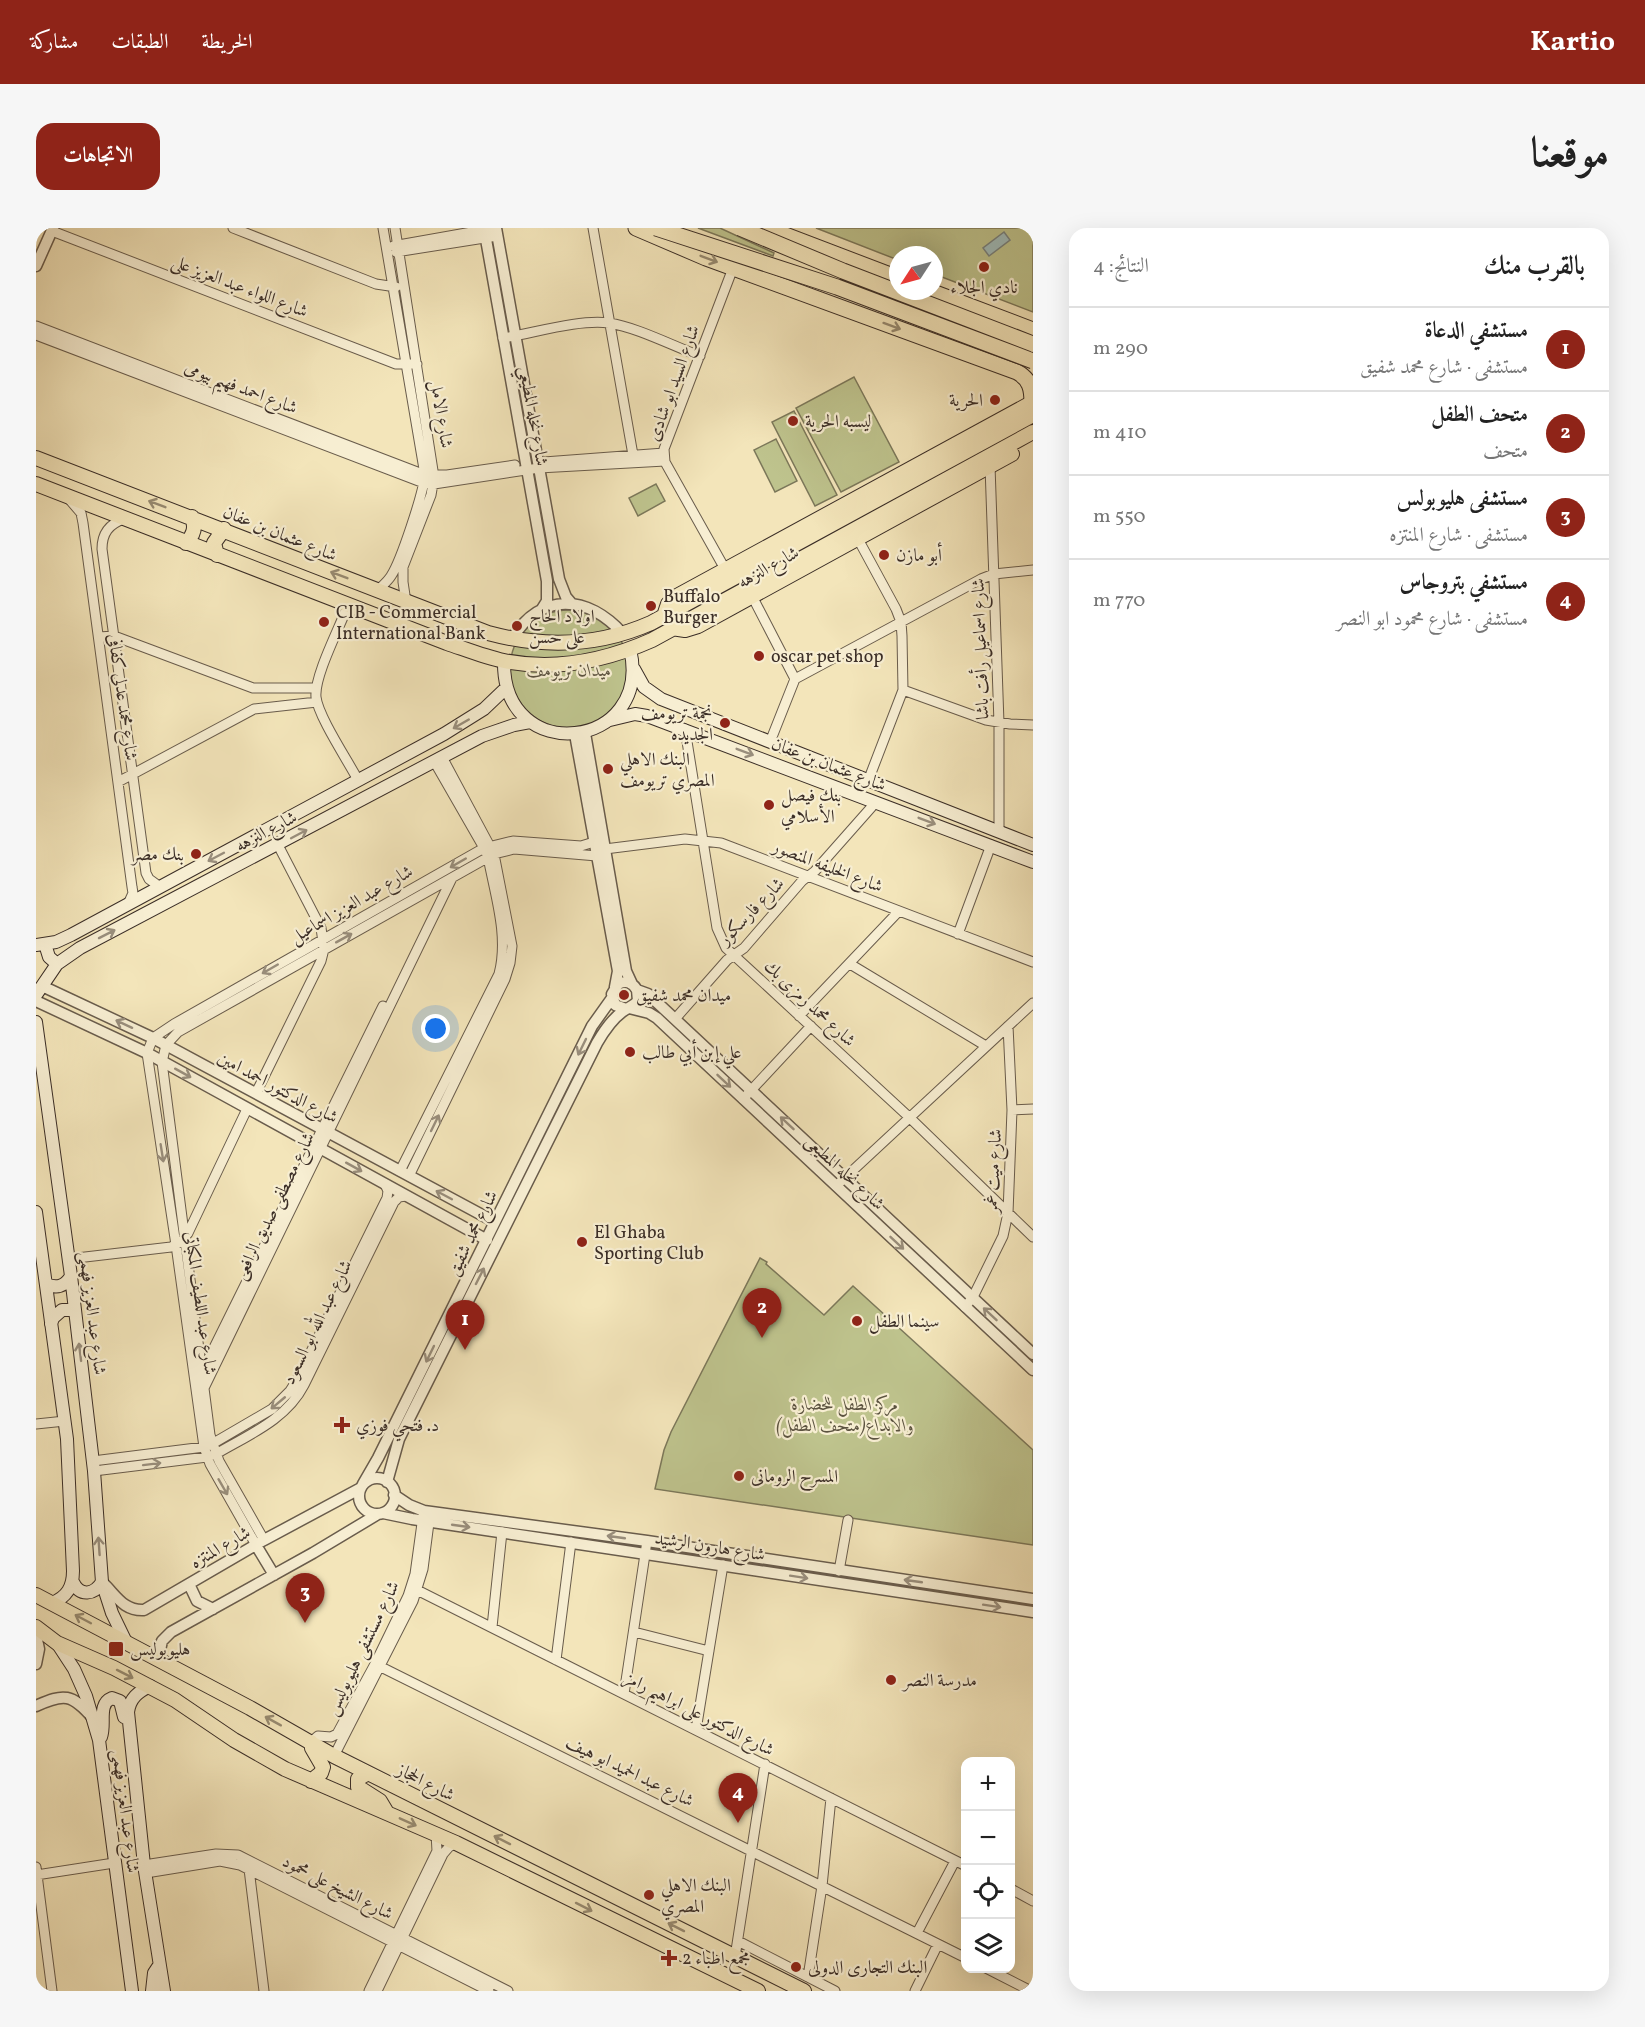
<!DOCTYPE html>
<html lang="ar">
<meta charset="utf-8">
<style>
:root{--surface:#fff;--page:#f6f6f6;--text:#222;--muted:#767676;--line:#e0e0e0;--accent:#8f2418}
body{margin:0;font-family:Vollkorn,Amiri,serif;background:var(--page);color:var(--text);direction:rtl}
.controls{position:absolute;right:18px;bottom:18px;display:grid;overflow:hidden;border-radius:12px;box-shadow:0 6px 24px #0002}
.controls button{width:54px;height:54px;display:grid;place-items:center;padding:0;border:0;border-bottom:2px solid var(--line);background:var(--surface);color:var(--text);font:30px sans-serif}
.compass{position:absolute;left:853px;top:18px;width:54px;height:54px;border-radius:50%;background:var(--surface);box-shadow:0 6px 24px #0002;rotate:234deg}
.you{position:absolute;left:400px;top:801px;width:21px;height:21px;margin:-15px;border:4px solid #fff;border-radius:50%;background:#1a73e8;box-shadow:0 0 0 9px #1a73e833}
.badge{display:grid;place-items:center;width:39px;height:39px;border-radius:50%;background:var(--accent);color:#fff;font-size:20px;font-weight:700}
.pin{position:absolute;translate:-50% -50px;filter:drop-shadow(0 2px 3px #0008)}
.pin::after{content:'';position:absolute;top:32px;width:21px;height:18px;background:inherit;clip-path:polygon(0 0,100% 0,50% 100%)}
.list{margin:0;padding:0;list-style:none}
h2{display:flex;justify-content:space-between;align-items:center;height:78px;margin:0;padding:0 24px;font-size:26px}
h2 small{font-size:20px;font-weight:400;color:var(--muted)}
.list li{display:grid;grid-template-columns:39px 1fr auto;gap:18px;align-items:center;box-sizing:border-box;height:84px;padding:0 24px;border-top:2px solid var(--line)}
.list b{display:block;font-size:22px;white-space:nowrap}
.list p{margin:0;font-size:20px;white-space:nowrap;color:var(--muted)}
.list em{font-size:20px;font-style:normal;color:var(--muted)}
.icon{flex:none;width:33px;height:33px;fill:none;stroke:currentColor;stroke-width:2;stroke-linecap:round;stroke-linejoin:round}
.map{position:relative;flex:none;width:997px;height:1763px;overflow:hidden;direction:ltr;border-radius:18px}
header{display:flex;align-items:center;gap:36px;box-sizing:border-box;height:84px;padding:0 30px;background:var(--accent);color:#fff}
header strong{font-size:28px}
nav{display:flex;gap:33px;margin-inline-start:auto;font-size:21px}
.intro{display:flex;align-items:center;justify-content:space-between;box-sizing:border-box;height:144px;padding:0 36px}
h1{margin:0;font-size:42px}
.button{padding:15px 27px;border-radius:18px;background:var(--accent);color:#fff;font-size:21px;font-weight:700}
main{display:flex;gap:36px;padding:0 36px}
aside{flex:1;background:var(--surface);border-radius:18px;box-shadow:0 6px 24px #0002}
.map>svg:first-child{display:block}
.green{fill:#bec38d;stroke:#7c785a;stroke-width:1.5}
.water{fill:#a0bcbb;stroke:#788380;stroke-width:1.5}
.lines{fill:none;stroke-linecap:round;stroke-linejoin:round}
.minor-casing{stroke:#695c4c;stroke-width:11}
.tertiary-casing{stroke:#695c4c;stroke-width:13}
.secondary-casing{stroke:#3b2e27;stroke-width:14}
.primary-casing{stroke:#3b2e27;stroke-width:16}
.trunk-casing{stroke:#3b2e27;stroke-width:17}
.minor{stroke:#f7eed2;stroke-width:9}
.tertiary{stroke:#f7eed2;stroke-width:10}
.secondary{stroke:#f7eed2;stroke-width:12}
.primary{stroke:#f3e5ba;stroke-width:14}
.trunk{stroke:#f3e5ba;stroke-width:15}
.trunk-bridge-casing{stroke:#3b2e27;stroke-width:17;stroke-linecap:butt}
.trunk-bridge{stroke:#f3e5ba;stroke-width:15}
.oneway{stroke:#978a70}
.oneway2{stroke:#998e7c}
.poi-dot{fill:#8f2418;stroke:#f7eed2;stroke-width:2}
.labels{text-anchor:middle;stroke-width:4.5;stroke-linejoin:round;paint-order:stroke}
.street-label{font-size:18px;fill:#3b2e27;stroke:#f7eed2}
.poi-label{font-size:18px;fill:#3b2e27;stroke:#f7eed2;text-anchor:start}
.park-label{font-size:18px;font-style:italic;fill:#5c5340;stroke:#f7eed2}
</style>
<header>
<strong>Kartio</strong>
<nav><a>الخريطة</a><a>الطبقات</a><a>مشاركة</a></nav>
</header>
<div class="intro"><h1>موقعنا</h1><a class="button">الاتجاهات</a></div>
<main>
<aside>
<h2>بالقرب منك<small>النتائج: 4</small></h2>
<ul class="list">
<li><span class="badge">1</span><div><b>مستشفي الدعاة</b><p>مستشفى · شارع محمد شفيق</p></div><em>290 m</em></li>
<li><span class="badge">2</span><div><b>متحف الطفل</b><p>متحف</p></div><em>410 m</em></li>
<li><span class="badge">3</span><div><b>مستشفى هليوبولس</b><p>مستشفى · شارع المنتزه</p></div><em>550 m</em></li>
<li><span class="badge">4</span><div><b>مستشفي بتروجاس</b><p>مستشفى · شارع محمود ابو النصر</p></div><em>770 m</em></li>
</ul>
</aside>
<div class="map">
<svg width="997" height="1763" viewBox="0 0 997 1763">
<rect width="100%" height="100%" fill="#f3e5ba"/>
<filter id="stains"><feTurbulence type="fractalNoise" baseFrequency=".00333" numOctaves="4"/><feColorMatrix values="0 0 0 0 .2 0 0 0 0 .09 0 0 0 0 .02 0 0 0 .5 -.17"/></filter>
<radialGradient id="worn" r=".72"><stop offset=".6" stop-color="#630" stop-opacity="0"/><stop offset="1" stop-color="#630" stop-opacity=".3"/></radialGradient>
<path class="green" d="M662,0H684L738,25L737,28Z
M780,0H997V84L898,46V27H862V32Z
M818,149L863,234L805,264L760,180Z
M758,183L801,267L779,278L736,194Z
M740,211L761,253L739,264L718,222Z
M620,256L629,273L602,288L593,270Z
M474 441a59 59 0 1 1 118 0a59 59 0 1 1-118 0Z
M724,1030L731,1034L730,1036L788,1087L817,1058L997,1222V1317L619,1261L628,1222L635,1204Z"/>
<path class="water" d="M968,4L974,12L953,28L947,20Z"/>
<g class="lines">
<g class="minor-casing">
<path id="minor" d="M197,0L340,56L360,59
M359,0L398,249L395,267L367,339V354L370,374
M557,0L597,227
M16,3L360,136H381
M357,18L458,0
M360,24L461,8
M0,98L389,247H411L479,237
M0,107L388,255L398,256L503,240L629,233
M467,110C498,105 543,91 573,95C600,99 637,118 664,128
M508,234L628,225
M954,238L963,495V604
M33,271L45,285L47,295L96,659L97,665L92,676
M88,291C73,296 66,305 66,321L110,645L113,651L124,659
M822,311L860,381L865,394L866,408L867,462L832,553
M689,341L629,234L628,221L697,40
M342,362C346,358 352,353 355,348C365,333 387,266 389,247L347,0
M716,368L759,451L734,514
M312,377C304,399 278,448 280,469C282,488 312,533 322,552
M63,409L78,408L217,460H280
M759,451L945,351L958,346L997,342
M867,462L950,492L974,496L997,497
M649,501L681,700L690,720L873,889L997,1009
M82,554L218,481L281,474
M569,621L649,611L685,615L997,734
M922,706L955,617
M814,736L950,818
M763,788L863,683
M639,791L691,732L708,720L766,653L779,643L840,574
M220,865L285,733L288,721L285,700L242,617
M707,871L775,798
M976,882L997,881
M364,943L463,746C473,708 459,667 452,629L448,620L398,533
M373,948L469,751L474,735L476,718L458,626L406,529
M800,958L997,775
M32,1031L135,1019L145,1014L152,1005L211,881
M929,1079L937,1069L967,1008L972,985L976,882L972,798
M166,1144L347,778
M168,1160L416,650
M0,1196L29,1193
M57,1233L168,1219L176,1216L236,1181L254,1163L261,1152L351,970L352,963L349,956
M58,1243L171,1229L180,1226C212,1207 250,1192 268,1157L358,974L363,969L370,968
M228,1312L183,1233L174,1207L126,834L130,817L142,804L458,626L478,621L561,628
M220,1317L174,1236L168,1219L140,1017L111,825L117,810L138,796L448,620L477,613L545,618L558,614
M803,1343L812,1292
M381,1362L930,1638
M456,1399L466,1304
M598,1404L673,1423
M520,1432L535,1314
M339,1436L930,1730
M588,1466L611,1313
M660,1502L687,1337
M275,1514L282,1508L295,1509L301,1506L339,1436L372,1368L379,1346L387,1288
M298,1528L377,1373L387,1341L394,1287
M108,1637L180,1626L202,1627L472,1763
M0,1639L16,1763
M213,1641L228,1763
M110,1645L184,1633L204,1637L453,1763
M0,1647L78,1635
M975,1661L997,1673
M881,1705L919,1633
M702,1713L799,1763
M699,1729L729,1536
M950,1740L995,1763
M772,1749L786,1658L795,1570
M333,1763L401,1623L400,1606
M341,1763L407,1626L413,1619L420,1615
M879,1763L902,1716"/>
</g>
<g class="tertiary-casing">
<path id="tertiary" d="M448,0L511,353V373L506,381
M460,0L523,351L530,369L536,376
M0,38L17,0
M476,411C505,363 552,367 587,406
M549,505L590,743L596,756
M539,506L582,743L579,759
M6,758L117,810L459,994
M601,762L612,766L997,1126
M0,773L111,825L451,1012
M593,780L613,785L621,790L997,1142
M323 1268a18 18 0 1 1 36 0a18 18 0 1 1-36 0Z
M351,1254L363,1211L561,815C568,803 575,792 586,784C592,779 597,779 602,773L601,762C596,754 590,752 582,756L576,766L579,777L590,781
M327,1256L342,1230L556,798L576,770
M358,1267L373,1277L388,1283L611,1313L997,1371
M347,1285L376,1291L997,1384
M220,1317L238,1347
M66,1354C80,1367 87,1383 108,1382L228,1312L325,1260
M153,1356L161,1373L177,1381
M0,1407L3,1421L0,1436
M122,1431L126,1413L135,1404L277,1325L342,1286
M0,1478C28,1465 36,1466 56,1489"/>
</g>
<g class="secondary-casing">
<path id="secondary" d="M468,433C466,540 618,522 594,421
M598,441L608,459L625,471L997,617
M574,492L599,486L611,488L997,634
M9,716L13,729L21,736
M0,717L20,714L35,707L408,506L448,481L470,460
M0,767L21,736L44,720L446,508L478,497L494,494
M0,794L35,1048L58,1243L66,1354L76,1385L90,1414
M0,984L31,1211L37,1343C37,1359 31,1369 16,1375
M10,1056C21,1061 29,1058 35,1048
M15,1096L17,1090L26,1082H39
M37,1354C44,1369 58,1367 66,1354
M21,1415L38,1441L50,1468L63,1512L96,1763
M114,1458C102,1464 94,1470 92,1484L108,1637L128,1763
M65,1509C70,1496 61,1476 76,1470L84,1473L88,1489
M116,1763L118,1745L122,1739"/>
</g>
<g class="primary-casing">
<path id="primary" d="M0,230L452,405C508,420 563,418 615,395L997,187
M0,256L411,415C429,421 449,429 468,433C519,443 569,433 616,412L997,204
M150,315C158,307 160,299 156,289
M181,327L178,315L188,301
M628,388L632,376L641,368L997,174
M636,400L649,402L662,398L976,226
M0,1367L214,1480L298,1528L768,1763
M0,1399L21,1415L78,1440L139,1472L198,1512L249,1541L420,1615L722,1763
M275,1514L276,1520L287,1539L285,1545L275,1553
M332,1545L322,1551V1559L344,1573L350,1583"/>
</g>
<g class="trunk-casing">
<path id="trunk" d="M600,0L670,30L981,144C994,151 996,161 996,175
M731,0L862,50
M894,63L997,102"/>
</g>
<use href="#minor" class="minor"/>
<use href="#tertiary" class="tertiary"/>
<use href="#secondary" class="secondary"/>
<use href="#primary" class="primary"/>
<use href="#trunk" class="trunk"/>
<g class="trunk-bridge-casing">
<path id="trunk-bridge" d="M620,0L801,59L997,133
M704,0L807,43L997,116"/>
</g>
<use href="#trunk-bridge" class="trunk-bridge"/>
</g>
<defs><path id="oneway-shaft" d="M-6 0H5M1.5-3L5.5 0L1.5 3" fill="none" stroke-width="1.6" stroke-linecap="round" stroke-linejoin="round" transform="scale(1.5)"/></defs>
<g class="oneway">
<use href="#oneway-shaft" transform="translate(673 31) rotate(21)"/>
<use href="#oneway-shaft" transform="translate(856 98) rotate(20)"/>
<use href="#oneway-shaft" transform="translate(121 276) rotate(-159)"/>
<use href="#oneway-shaft" transform="translate(303 347) rotate(-159)"/>
<use href="#oneway-shaft" transform="translate(47 1391) rotate(-152)"/>
<use href="#oneway-shaft" transform="translate(89 1446) rotate(27)"/>
<use href="#oneway-shaft" transform="translate(237 1493) rotate(-151)"/>
<use href="#oneway-shaft" transform="translate(372 1594) rotate(24)"/>
<use href="#oneway-shaft" transform="translate(466 1612) rotate(-153)"/>
<use href="#oneway-shaft" transform="translate(548 1679) rotate(27)"/>
<use href="#oneway-shaft" transform="translate(640 1699) rotate(-153)"/>
</g>
<g class="oneway2">
<use href="#oneway-shaft" transform="translate(425 496) rotate(150)"/>
<use href="#oneway-shaft" transform="translate(709 524) rotate(21)"/>
<use href="#oneway-shaft" transform="translate(891 593) rotate(21)"/>
<use href="#oneway-shaft" transform="translate(263 606) rotate(-28)"/>
<use href="#oneway-shaft" transform="translate(180 629) rotate(152)"/>
<use href="#oneway-shaft" transform="translate(422 635) rotate(150)"/>
<use href="#oneway-shaft" transform="translate(71 706) rotate(-27)"/>
<use href="#oneway-shaft" transform="translate(308 710) rotate(-29)"/>
<use href="#oneway-shaft" transform="translate(234 741) rotate(150)"/>
<use href="#oneway-shaft" transform="translate(88 796) rotate(-155)"/>
<use href="#oneway-shaft" transform="translate(546 819) rotate(116)"/>
<use href="#oneway-shaft" transform="translate(147 845) rotate(29)"/>
<use href="#oneway-shaft" transform="translate(688 853) rotate(43)"/>
<use href="#oneway-shaft" transform="translate(399 895) rotate(-64)"/>
<use href="#oneway-shaft" transform="translate(751 895) rotate(-137)"/>
<use href="#oneway-shaft" transform="translate(126 925) rotate(81)"/>
<use href="#oneway-shaft" transform="translate(318 939) rotate(29)"/>
<use href="#oneway-shaft" transform="translate(408 967) rotate(-152)"/>
<use href="#oneway-shaft" transform="translate(861 1015) rotate(43)"/>
<use href="#oneway-shaft" transform="translate(444 1048) rotate(-63)"/>
<use href="#oneway-shaft" transform="translate(954 1086) rotate(-137)"/>
<use href="#oneway-shaft" transform="translate(44 1124) rotate(-97)"/>
<use href="#oneway-shaft" transform="translate(394 1126) rotate(116)"/>
<use href="#oneway-shaft" transform="translate(242 1175) rotate(140)"/>
<use href="#oneway-shaft" transform="translate(116 1236) rotate(-7)"/>
<use href="#oneway-shaft" transform="translate(187 1259) rotate(60)"/>
<use href="#oneway-shaft" transform="translate(425 1298) rotate(8)"/>
<use href="#oneway-shaft" transform="translate(580 1309) rotate(-172)"/>
<use href="#oneway-shaft" transform="translate(63 1318) rotate(-94)"/>
<use href="#oneway-shaft" transform="translate(763 1349) rotate(9)"/>
<use href="#oneway-shaft" transform="translate(877 1353) rotate(-172)"/>
<use href="#oneway-shaft" transform="translate(956 1378) rotate(9)"/>
</g>
<g class="poi-dot">
<circle cx="948" cy="39" r="6"/>
<circle cx="959" cy="172" r="6"/>
<circle cx="757" cy="193" r="6"/>
<circle cx="848" cy="327" r="6"/>
<circle cx="615" cy="378" r="6"/>
<circle cx="288" cy="394" r="6"/>
<circle cx="481" cy="398" r="6"/>
<circle cx="723" cy="428" r="6"/>
<circle cx="689" cy="495" r="6"/>
<circle cx="572" cy="541" r="6"/>
<circle cx="733" cy="577" r="6"/>
<circle cx="160" cy="626" r="6"/>
<circle cx="588" cy="767" r="6"/>
<circle cx="594" cy="824" r="6"/>
<circle cx="546" cy="1014" r="6"/>
<circle cx="821" cy="1093" r="6"/>
<path d="M303 1188h6v6h6v6h-6v6h-6v-6h-6v-6h6z"/>
<circle cx="703" cy="1248" r="6"/>
<rect x="72" y="1413" width="16" height="16" rx="3"/>
<circle cx="855" cy="1452" r="6"/>
<circle cx="613" cy="1667" r="6"/>
<path d="M630 1721h6v6h6v6h-6v6h-6v-6h-6v-6h6z"/>
<circle cx="760" cy="1739" r="6"/>
</g>
<g class="labels">
<g class="street-label">
<text transform="translate(204 58) rotate(21)" y="6">شارع اللواء عبد العزيز على</text>
<text transform="translate(637 155) rotate(-70)" y="6">شارع السيد ابو شادى</text>
<text transform="translate(205 159) rotate(21)" y="6">شارع احمد فهيم بيومى</text>
<text transform="translate(406 186) rotate(81)" y="6">شارع الامل</text>
<text transform="translate(498 188) rotate(80)" y="6">شارع نخله المطيعي</text>
<text transform="translate(244 305) rotate(22)" y="6">شارع عثمان بن عفان</text>
<text transform="translate(732 339) rotate(-29)" y="6">شارع النزهه</text>
<text transform="translate(944 421) rotate(-92)" y="6">شارع اسماعيل رأفت باشا</text>
<text transform="translate(87 469) rotate(82)" y="6">شارع محمد عدلى كفافى</text>
<text transform="translate(793 536) rotate(21)" y="6">شارع عثمان بن عفان</text>
<text transform="translate(230 603) rotate(-28)" y="6">شارع النزهه</text>
<text transform="translate(792 638) rotate(21)" y="6">شارع الخليفه المنصور</text>
<text transform="translate(315 676) rotate(-30)" y="6">شارع عبد العزيز اسماعيل</text>
<text transform="translate(715 683) rotate(-46)" y="6">شارع فارسكور</text>
<text transform="translate(774 775) rotate(43)" y="6">شارع محمد رمزى بك</text>
<text transform="translate(242 859) rotate(28)" y="6">شارع الدكتور احمد امين</text>
<text transform="translate(957 943) rotate(-87)" y="6">شارع ميت غمر</text>
<text transform="translate(809 944) rotate(43)" y="6">شارع نخله المطيعى</text>
<text transform="translate(238 978) rotate(-64)" y="6">شارع مصطفى صديق الرافعى</text>
<text transform="translate(436 1005) rotate(-64)" y="6">شارع محمد شفيق</text>
<text transform="translate(165 1075) rotate(82)" y="6">شارع عبد اللطيف المكباتى</text>
<text transform="translate(57 1085) rotate(83)" y="6">شارع عبد العزيز فهمى</text>
<text transform="translate(281 1094) rotate(-64)" y="6">شارع عبد الله ابو السعود</text>
<text transform="translate(674 1318) rotate(9)" y="6">شارع هارون الرشيد</text>
<text transform="translate(184 1319) rotate(-30)" y="6">شارع المنتزه</text>
<text transform="translate(326 1420) rotate(-64)" y="6">شارع مستشفى هليوبوليس</text>
<text transform="translate(663 1485) rotate(27)" y="6">شارع الدكتور على ابراهيم رامز</text>
<text transform="translate(594 1543) rotate(26)" y="6">شارع عبد الحميد ابو هيف</text>
<text transform="translate(390 1554) rotate(27)" y="6">شارع الحجاز</text>
<text transform="translate(90 1583) rotate(83)" y="6">شارع عبد العزيز فهمى</text>
<text transform="translate(302 1659) rotate(27)" y="6">شارع الشيخ على محمود</text>
</g>
<g class="poi-label">
<text x="948" y="65" text-anchor="middle">نادي الجلاء</text>
<text x="947" y="178" text-anchor="end">الحرية</text>
<text x="769" y="199">ليسبه الحرية</text>
<text x="860" y="333">أبو مازن</text>
<text x="627" y="374">Buffalo<tspan x="627" dy="21">Burger</tspan></text>
<text x="300" y="390">CIB - Commercial<tspan x="300" dy="21">International Bank</tspan></text>
<text x="493" y="394">اولاد الحاج<tspan x="493" dy="21">على حسن</tspan></text>
<text x="735" y="434">oscar pet shop</text>
<text x="677" y="491" text-anchor="end">نجمة تريومف<tspan x="677" dy="21">الجديده</tspan></text>
<text x="584" y="537">البنك الاهلي<tspan x="584" dy="21">المصري تريومف</tspan></text>
<text x="745" y="573">بنك فيصل<tspan x="745" dy="21">الأسلامي</tspan></text>
<text x="148" y="632" text-anchor="end">بنك مصر</text>
<text x="600" y="773">ميدان محمد شفيق</text>
<text x="606" y="830">علي إبن أبي طالب</text>
<text x="558" y="1010">El Ghaba<tspan x="558" dy="21">Sporting Club</tspan></text>
<text x="833" y="1099">سينما الطفل</text>
<text x="320" y="1203">د. فتحي فوزي</text>
<text x="715" y="1254">المسرح الرومانى</text>
<text x="94" y="1427">هليوبوليس</text>
<text x="867" y="1458">مدرسة النصر</text>
<text x="625" y="1663">البنك الاهلي<tspan x="625" dy="21">المصري</tspan></text>
<text x="646" y="1736">مجمع اطباء 2</text>
<text x="772" y="1745">البنك التجارى الدولى</text>
</g>
<g class="park-label">
<text x="533" y="448">ميدان تريومف</text>
<text x="809" y="1182">مركز الطفل للحضارة<tspan x="809" dy="21">والابداع(متحف الطفل)</tspan></text>
</g>
</g>
<rect width="100%" height="100%" filter="url(#stains)"/>
<rect width="100%" height="100%" fill="url(#worn)"/>
</svg>
<div class="controls">
<button>+</button>
<button>−</button>
<button><svg class="icon" aria-label="locate" viewBox="0 0 24 24"><circle cx="12" cy="12" r="6"/><path d="M12 2v4M12 18v4M2 12h4M18 12h4"/></svg></button>
<button><svg class="icon" aria-label="layers" viewBox="0 0 24 24"><path d="M12 4l9 5-9 5-9-5zM3 14l9 5 9-5"/></svg></button>
</div>
<svg class="compass" viewBox="-18 -18 36 36"><path d="M0-13l5 13h-10z" fill="#e53935"/><path d="M0 13l5-13h-10z" fill="#767676"/></svg>
<div class="you"></div>
<div class="pin badge" style="left:429px;top:1122px">1</div>
<div class="pin badge" style="left:726px;top:1110px">2</div>
<div class="pin badge" style="left:269px;top:1395px">3</div>
<div class="pin badge" style="left:702px;top:1595px">4</div>
</div>
</main>
